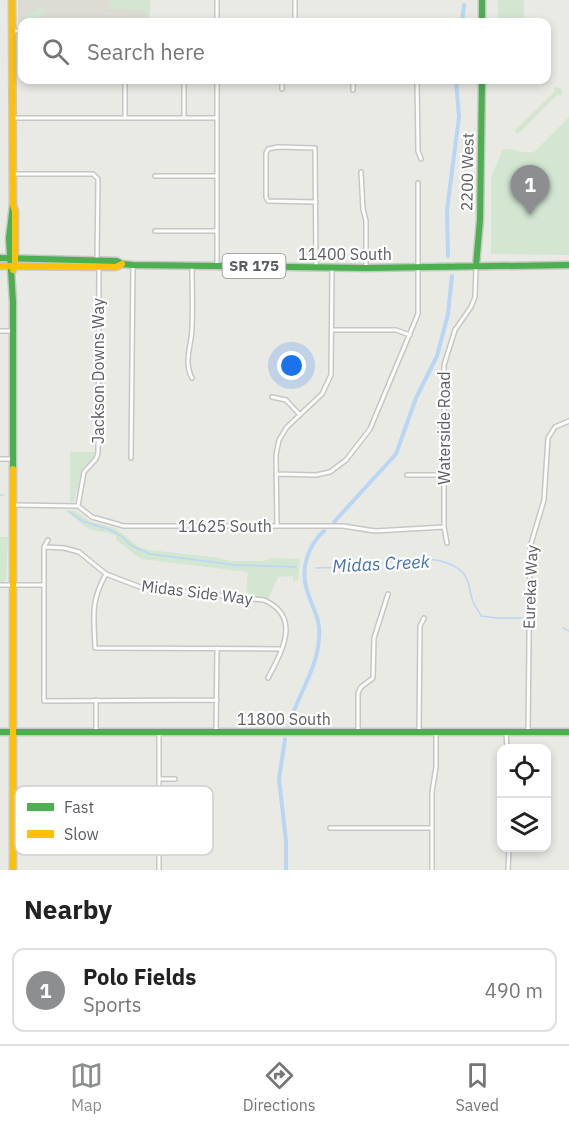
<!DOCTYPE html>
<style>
:root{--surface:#fff;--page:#f6f6f6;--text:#222;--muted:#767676;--line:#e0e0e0;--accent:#8c8e90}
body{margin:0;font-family:"IBM Plex Sans",sans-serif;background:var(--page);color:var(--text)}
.controls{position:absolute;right:18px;bottom:18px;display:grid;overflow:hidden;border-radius:12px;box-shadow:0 3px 9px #0003}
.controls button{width:54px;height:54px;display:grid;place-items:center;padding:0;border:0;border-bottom:2px solid var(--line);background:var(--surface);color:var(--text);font:30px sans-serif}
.you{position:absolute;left:292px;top:366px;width:21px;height:21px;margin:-15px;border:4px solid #fff;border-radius:50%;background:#1a73e8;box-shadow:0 0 0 9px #1a73e833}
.badge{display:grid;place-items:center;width:39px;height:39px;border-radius:50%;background:var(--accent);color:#fff;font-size:20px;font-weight:700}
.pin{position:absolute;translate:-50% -50px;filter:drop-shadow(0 2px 3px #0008)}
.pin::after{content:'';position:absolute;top:32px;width:21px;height:18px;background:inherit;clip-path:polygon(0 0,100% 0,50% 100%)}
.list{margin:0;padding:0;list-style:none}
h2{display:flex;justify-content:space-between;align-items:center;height:78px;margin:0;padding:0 24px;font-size:26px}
h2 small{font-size:20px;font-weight:400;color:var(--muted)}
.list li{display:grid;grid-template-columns:39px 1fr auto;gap:18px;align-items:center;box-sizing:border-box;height:84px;margin:0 12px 12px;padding:0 12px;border:2px solid var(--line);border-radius:12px}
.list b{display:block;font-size:22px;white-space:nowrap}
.list p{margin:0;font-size:20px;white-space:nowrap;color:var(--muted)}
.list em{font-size:20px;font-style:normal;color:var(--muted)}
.icon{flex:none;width:33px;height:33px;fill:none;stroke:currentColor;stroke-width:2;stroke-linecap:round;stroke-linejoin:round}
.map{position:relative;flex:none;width:569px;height:870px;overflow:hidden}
.search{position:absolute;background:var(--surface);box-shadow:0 3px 9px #0003;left:18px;right:18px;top:18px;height:66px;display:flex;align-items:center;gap:15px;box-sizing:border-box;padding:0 21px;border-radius:12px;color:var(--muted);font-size:22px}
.sheet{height:174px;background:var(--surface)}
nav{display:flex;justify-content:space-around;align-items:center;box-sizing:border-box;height:84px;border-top:2px solid var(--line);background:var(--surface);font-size:16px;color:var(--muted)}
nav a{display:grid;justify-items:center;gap:3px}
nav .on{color:var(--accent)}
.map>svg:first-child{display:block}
.education{fill:#dddcd4}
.green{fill:#d2e6d2}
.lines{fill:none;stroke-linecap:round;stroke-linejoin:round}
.stream{stroke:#b9d6f4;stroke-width:1.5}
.canal{stroke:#b9d6f4;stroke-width:4}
.street-casing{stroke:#c6c7c5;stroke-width:6}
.fast-casing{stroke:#c7c7c6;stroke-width:9}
.slow-casing{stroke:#c7c7c6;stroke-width:9}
.street{stroke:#fcfcfb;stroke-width:3}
.fast{stroke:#4caf50;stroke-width:6}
.slow{stroke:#ffc107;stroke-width:6}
.labels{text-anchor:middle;stroke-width:4.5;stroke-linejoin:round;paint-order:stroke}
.shield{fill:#fff;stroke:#8c8e91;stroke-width:1.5}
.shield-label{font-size:15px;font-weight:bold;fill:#5a5d62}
.street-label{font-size:16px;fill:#5a5d62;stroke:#fff}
.water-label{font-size:18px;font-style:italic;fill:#4573b3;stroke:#fff}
.key{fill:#fff;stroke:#ceced0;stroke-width:1.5}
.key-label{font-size:16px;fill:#5a5d62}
</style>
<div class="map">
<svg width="569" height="870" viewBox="0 0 569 870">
<rect width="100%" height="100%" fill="#eaeae5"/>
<path class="education" d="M18,0H150V22H22V26H18Z"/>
<path class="green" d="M150,0V22H147V15L144,10L108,9V7H113V4H108V0Z
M498,0H524V22H498Z
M38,7H44L46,9L43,14L42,22H22V26H18V21L25,18L31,12H37Z
M556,86L563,90L561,96L558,94L518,134L514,131L555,91L553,88Z
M569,117V255L491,254V177L503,149C513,149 527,154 534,152Z
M70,452H95L94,457L82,469L74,502H70Z
M65,510L75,511L91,522L115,528L139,547L149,550L213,557L231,561H263L272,558L300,559L298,580L293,581V576L278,577L268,599L246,595L248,572L141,559L116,540V536L109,533L88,529Z
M0,537H8L6,579L3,582H0Z"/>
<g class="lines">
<path class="stream" d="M0,495H3
M69,511L82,521L108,529L121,536L132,546L150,554L235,565L296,567
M316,568C326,567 335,568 345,568C378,566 437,546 463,573C471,581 469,594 474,604C476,608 479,611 481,616L497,618H523
M563,628L569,631"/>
<path class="canal" d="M462,22L464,5
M448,256L447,210L459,117L456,80
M334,522L396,454L416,398L437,356L448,314L452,276
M289,725C297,696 318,668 319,638C321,618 312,608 307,590C300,570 308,545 324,531
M285,739L279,779L286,841V870"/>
<g class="street-casing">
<path id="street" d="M217,0V22
M295,22V0
M12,31H22
M125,80V118
M184,80V118
M217,80V266
M282,80V89
M417,80L418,151L421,159
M353,90V80
M12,118H217
M361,172L363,209L366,221V268
M13,174H93L98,179L97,260
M155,176H217
M316,202L268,201L266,197V153L268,149L278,147L315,148L316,268
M155,231H217
M192,266C192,286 193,307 192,327C192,345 183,361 192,378
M332,330H396L410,335
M0,331H12
M272,397L286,400L300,415
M131,458L133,265
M0,459H12
M276,474L316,475L330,472L346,460L370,429L418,314V183
M407,475H444
M14,505L78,506L92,517L124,526H343L375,531L444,527
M78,506L84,472L96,459L98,453L99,267
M277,526L276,455L279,440L287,427L322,394L331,375L332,268
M48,540L44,547V701L217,700
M447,543L444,527V365L455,330L471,307L475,297L476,267
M44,547L64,548L79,552L106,574L140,587L264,600C302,617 282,651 268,678
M106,574C90,602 94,617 95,648L281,649
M0,585H43
M96,700V731
M358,732V693L361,687L373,678L374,638L388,594
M419,732L420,626L424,618
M506,732L507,748
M528,732L530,547L544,500L548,438L555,427L569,421
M216,733L217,648
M159,779H175
M159,826H175
M330,828H432
M159,870V733
M432,870V792L436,767V733
M508,870L509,848"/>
</g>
<g class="fast-casing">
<path id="fast" d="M482,0V22
M13,205L9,238L13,302V469
M0,258L117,261L122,264L133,265L366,268L569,265
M476,266L480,220L482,80
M0,732H569"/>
</g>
<g class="slow-casing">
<path id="slow" d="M12,0L13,205L15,211V266L13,270
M0,266L116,267L122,264
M13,469V870"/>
</g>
<use href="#street" class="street"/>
<use href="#fast" class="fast"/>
<use href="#slow" class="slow"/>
</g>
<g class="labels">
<rect class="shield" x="222.5" y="254" width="63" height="24" rx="4.5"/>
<g class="shield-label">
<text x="254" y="271">SR 175</text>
</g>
<g class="street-label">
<text transform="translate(467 172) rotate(-89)" y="6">2200 West</text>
<text x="345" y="260">11400 South</text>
<text transform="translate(98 371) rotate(-90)" y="6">Jackson Downs Way</text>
<text transform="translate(444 428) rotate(-90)" y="6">Waterside Road</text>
<text x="225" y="532">11625 South</text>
<text transform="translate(530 587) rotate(-88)" y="6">Eureka Way</text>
<text transform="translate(197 592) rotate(7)" y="6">Midas Side Way</text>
<text x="284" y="725">11800 South</text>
</g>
<g class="water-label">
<text transform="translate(381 564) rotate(-3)" y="6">Midas Creek</text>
</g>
</g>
<rect x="15" y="786" width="198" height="69" rx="9" class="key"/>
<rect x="27" y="803" width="27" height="8" fill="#4caf50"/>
<rect x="27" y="830" width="27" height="8" fill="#ffc107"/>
<g class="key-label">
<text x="64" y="813">Fast</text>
<text x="64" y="840">Slow</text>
</g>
</svg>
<div class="controls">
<button><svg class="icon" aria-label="locate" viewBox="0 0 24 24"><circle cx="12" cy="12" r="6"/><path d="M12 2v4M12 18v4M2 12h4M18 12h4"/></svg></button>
<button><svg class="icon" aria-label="layers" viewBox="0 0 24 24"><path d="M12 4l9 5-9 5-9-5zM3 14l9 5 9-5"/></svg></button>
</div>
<div class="you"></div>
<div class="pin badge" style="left:530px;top:215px">1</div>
<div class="search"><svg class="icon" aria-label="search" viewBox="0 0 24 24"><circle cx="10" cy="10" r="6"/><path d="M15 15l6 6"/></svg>Search here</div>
</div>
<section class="sheet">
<h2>Nearby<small></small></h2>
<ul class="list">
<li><span class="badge">1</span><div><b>Polo Fields</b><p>Sports</p></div><em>490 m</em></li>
</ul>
</section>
<nav>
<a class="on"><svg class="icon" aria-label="map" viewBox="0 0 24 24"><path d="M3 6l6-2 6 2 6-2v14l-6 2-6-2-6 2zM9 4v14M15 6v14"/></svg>Map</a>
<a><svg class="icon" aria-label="directions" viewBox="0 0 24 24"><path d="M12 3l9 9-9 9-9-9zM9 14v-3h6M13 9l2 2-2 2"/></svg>Directions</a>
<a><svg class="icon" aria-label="saved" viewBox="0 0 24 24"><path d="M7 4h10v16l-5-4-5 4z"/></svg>Saved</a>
</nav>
